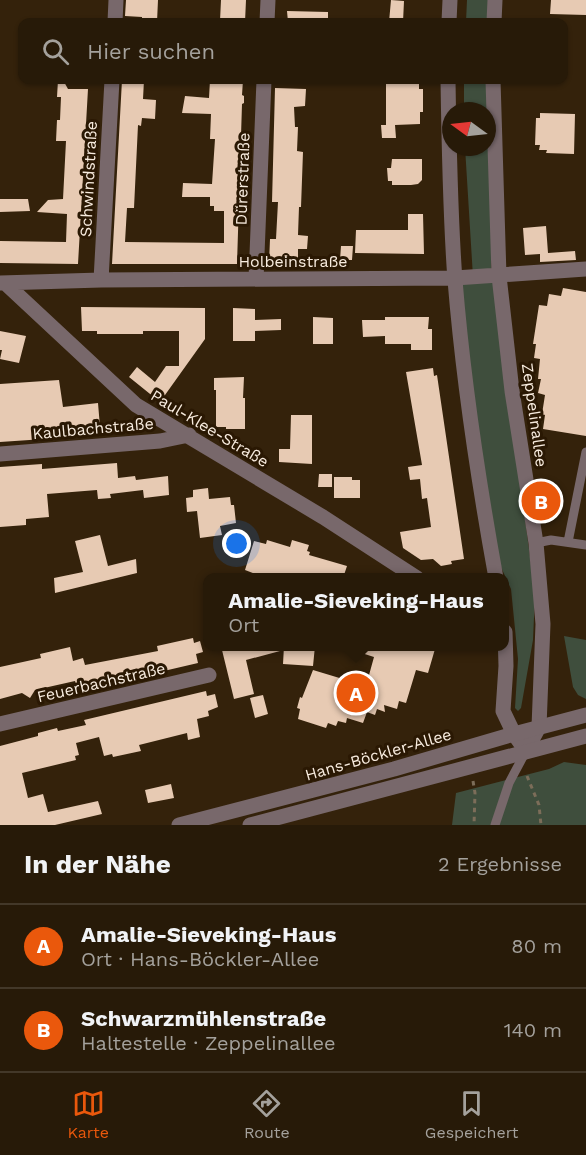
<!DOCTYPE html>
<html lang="de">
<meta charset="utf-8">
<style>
:root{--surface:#271a08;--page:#2f2312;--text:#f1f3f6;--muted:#a4a19c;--line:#433829;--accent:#ea580c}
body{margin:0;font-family:"Work Sans",sans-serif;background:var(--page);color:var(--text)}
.compass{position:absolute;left:442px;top:102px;width:54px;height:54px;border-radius:50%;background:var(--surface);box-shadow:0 2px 4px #0004;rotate:285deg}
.you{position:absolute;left:237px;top:544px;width:21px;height:21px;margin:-15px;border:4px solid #fff;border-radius:50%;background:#1a73e8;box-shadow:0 0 0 9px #1a73e833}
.badge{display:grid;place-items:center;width:39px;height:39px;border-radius:50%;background:var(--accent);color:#fff;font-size:20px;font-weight:700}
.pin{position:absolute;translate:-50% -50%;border:3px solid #fff;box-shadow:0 2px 6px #0006}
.popup{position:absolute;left:203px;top:573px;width:306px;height:78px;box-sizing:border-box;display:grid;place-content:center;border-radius:12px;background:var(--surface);filter:drop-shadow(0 2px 4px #0005);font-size:20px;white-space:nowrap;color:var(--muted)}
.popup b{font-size:22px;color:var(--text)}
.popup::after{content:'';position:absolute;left:50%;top:100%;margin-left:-12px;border:12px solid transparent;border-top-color:var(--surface)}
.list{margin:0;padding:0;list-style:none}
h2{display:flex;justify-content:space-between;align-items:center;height:78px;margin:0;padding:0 24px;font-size:26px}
h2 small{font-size:20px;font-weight:400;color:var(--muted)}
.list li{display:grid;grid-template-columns:39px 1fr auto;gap:18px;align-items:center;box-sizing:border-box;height:84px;padding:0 24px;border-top:2px solid var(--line)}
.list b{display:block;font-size:22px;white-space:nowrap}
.list p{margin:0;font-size:20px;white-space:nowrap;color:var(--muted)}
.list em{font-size:20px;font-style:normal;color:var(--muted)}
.icon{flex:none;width:33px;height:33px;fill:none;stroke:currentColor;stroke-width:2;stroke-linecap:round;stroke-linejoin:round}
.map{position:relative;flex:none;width:586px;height:825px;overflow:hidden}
.search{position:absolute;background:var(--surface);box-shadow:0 2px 4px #0004;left:18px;right:18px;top:18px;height:66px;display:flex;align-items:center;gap:15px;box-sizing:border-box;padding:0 21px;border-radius:12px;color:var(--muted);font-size:22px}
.sheet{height:246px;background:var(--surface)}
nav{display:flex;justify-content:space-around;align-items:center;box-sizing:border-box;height:84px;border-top:2px solid var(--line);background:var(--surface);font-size:16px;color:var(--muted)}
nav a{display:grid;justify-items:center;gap:3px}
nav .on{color:var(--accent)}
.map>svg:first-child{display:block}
.green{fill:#3f4e3d}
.building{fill:#e7cab3}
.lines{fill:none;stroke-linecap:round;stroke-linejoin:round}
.path{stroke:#7c6d59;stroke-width:3;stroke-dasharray:4.5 4.5;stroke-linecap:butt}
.service{stroke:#78686b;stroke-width:9}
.minor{stroke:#78686b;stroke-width:15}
.tertiary{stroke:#78686b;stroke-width:15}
.labels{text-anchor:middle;stroke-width:6;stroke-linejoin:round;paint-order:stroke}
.street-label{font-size:16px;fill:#f8ecdf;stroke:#2a1803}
</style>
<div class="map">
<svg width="586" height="825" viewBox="0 0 586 825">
<rect width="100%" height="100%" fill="#34220b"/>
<path class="green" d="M467,0H496L494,22H466Z
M464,80H492L493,171L491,266L535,594L533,640L521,708L518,711L515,708L518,659L511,589L494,552L456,278L473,277L465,147H487V111H464Z
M564,636L586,640V699L578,695L573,687Z
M564,762L586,765V825H452L456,793L549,769Z"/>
<path class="building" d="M126,0H158L157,22H142V17L125,16Z
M221,0H246L245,22L220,21Z
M391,0L404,1L403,22H389Z
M551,0H586V15L550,14Z
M287,11L328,12V22H288Z
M58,80H63L68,89H88L78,264L0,263V241L66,242L67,214L37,212L48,200L63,199L66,141H56L57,120H60L61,97H57Z
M122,80H144L143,99L156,100L155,119L142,118L141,126L138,125L134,208H127L125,242L224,243V211H214V206H210V197H182L183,183L212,184L215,139H210L211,114L182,113L185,96L209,98L210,80H243L242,95L244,96V103L242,104L237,264H112Z
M386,80H419V89H423V112H420V124L395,125L396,138H382L381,125H390H386Z
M275,88L306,89L305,106L294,107L295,127H298L297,151L303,152L301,207H299L298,235L308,236L307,249H298V264H269L270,239H276L278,202H272Z
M540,113L575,114L574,154L546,153L547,150H539L540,145H535L536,118H540Z
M392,159H422V180L418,184L411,185H392V181H388L387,168H391Z
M0,199H28L30,211L0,212Z
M408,214H423L424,254L355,253L356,230H408Z
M546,226L548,253L575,251L576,260L540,262V254L525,255L523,228Z
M341,246H353L352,260H340Z
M563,288L586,292V436L543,429L545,415L542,414L545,395L538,393L541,379H538L540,359L534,358L536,344H533L539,305L547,306L549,294L561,296Z
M81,307L205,308V339L160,402L129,377L137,367L155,382L166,366H179V331H143V334H97V331H82Z
M233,308L255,309V320L281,319V330L255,331V341H233Z
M313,317L333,318V344H313Z
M385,317H429L428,329H432V350H411V344H385V336L363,337L362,320H385Z
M0,331L26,336L19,363L0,359L2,350H0Z
M433,368L434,376L437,375L464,559L451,561L452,564L441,566L433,559L421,560L403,548L400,532L431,527L427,498L422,499L420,479L410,480L408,467L422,465L406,372Z
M244,377L243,398H245V429H226V427H216V390H214V378Z
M59,380L63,407L98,403L100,427L58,430L59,438L0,442V384Z
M291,415H312V464L279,462V449H290Z
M117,463L118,478L135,476L136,480L168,476L169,495L144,498L143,490L110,494L111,498L98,499L97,490L47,494L49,517L26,519V525L0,527V467L42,464V469Z
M319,474H332V487H318Z
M334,477H352V480H360V498H334Z
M208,488L209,499L230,497L231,505H234L236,523L220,526L222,535L200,538L197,511L187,512L186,498L193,497V490Z
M100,535L108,566L136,559L137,573L55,593L54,578L83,572L75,541Z
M267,540L290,547L292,540L309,545L307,551L310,552L309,555L347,566L343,578H288L276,574L275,578H266L245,570L254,541L266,544Z
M193,638L194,643L200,641L203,652L196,654L198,663L78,691L75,681L35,690L30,698L22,693L0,699V667L41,658L40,654L70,647L73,661L83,658L85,665L158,651L157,646Z
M221,646H280V651L246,660L254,694L234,699Z
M284,646H315L313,666L283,664Z
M349,646H427L435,649L428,673L416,670L406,703L399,701L397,709L384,705L385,712L377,709L375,715L367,712L363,723L347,718L346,723L338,721L336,726L328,723L326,728L298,719L300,709L297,708L300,697L302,698L313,670L366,686L374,657L349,649Z
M206,691L207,696L215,694L218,707L208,711L209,716L197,719L200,737L188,740L187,733L139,745L141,751L113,757L112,754L104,756L99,737L76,743L79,755L75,756L76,760L22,773L28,798L43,794L48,812L98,801L102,814L55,825H0V746L38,736V733L57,728L58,731L86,725L84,720Z
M263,695L268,714L255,718L250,698Z
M171,784L174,798L148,803L145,790Z"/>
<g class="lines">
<path class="path" d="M527,776L539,805L541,825
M473,781L475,793L474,825"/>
<path class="service" d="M568,542L586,452
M536,543L551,540L586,545
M495,825L509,783L525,753"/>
<path class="minor" d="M115,22L116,0
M267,22L268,0
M449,22L450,0
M494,22L495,0
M448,80C449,146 450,213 455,280C463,379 478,479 496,578
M493,80L499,276L512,391L536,543L543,624L539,727L526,751L514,734L503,711L506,666L505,632
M256,279L264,80
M101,280L112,80
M0,283L101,280L455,278L586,269
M5,283L136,405L323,517L417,578
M0,454L160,441L189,435
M0,724L209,675"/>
<path class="tertiary" d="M179,825L394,769L514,734L586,715
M250,825L586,736"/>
</g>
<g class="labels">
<g class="street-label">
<text transform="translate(88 179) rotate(-87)" y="6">Schwindstraße</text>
<text transform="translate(242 179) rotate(-88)" y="6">Dürerstraße</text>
<text x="293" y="267">Holbeinstraße</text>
<text transform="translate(535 415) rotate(82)" y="6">Zeppelinallee</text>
<text transform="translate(93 428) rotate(-5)" y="6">Kaulbachstraße</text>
<text transform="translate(210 428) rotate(31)" y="6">Paul-Klee-Straße</text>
<text transform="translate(101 682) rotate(-13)" y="6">Feuerbachstraße</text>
<text transform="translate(378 754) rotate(-16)" y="6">Hans-Böckler-Allee</text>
</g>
</g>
</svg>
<svg class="compass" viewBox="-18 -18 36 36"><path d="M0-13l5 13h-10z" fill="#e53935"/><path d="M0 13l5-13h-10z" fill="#a4a19c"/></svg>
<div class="you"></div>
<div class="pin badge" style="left:356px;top:693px">A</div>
<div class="popup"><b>Amalie-Sieveking-Haus</b>Ort</div>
<div class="pin badge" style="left:541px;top:501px">B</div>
<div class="search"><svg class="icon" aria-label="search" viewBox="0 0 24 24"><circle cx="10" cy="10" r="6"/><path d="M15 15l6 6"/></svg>Hier suchen</div>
</div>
<section class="sheet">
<h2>In der Nähe<small>2 Ergebnisse</small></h2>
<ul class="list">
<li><span class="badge">A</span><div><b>Amalie-Sieveking-Haus</b><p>Ort · Hans-Böckler-Allee</p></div><em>80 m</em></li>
<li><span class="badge">B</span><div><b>Schwarzmühlenstraße</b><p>Haltestelle · Zeppelinallee</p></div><em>140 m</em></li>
</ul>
</section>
<nav>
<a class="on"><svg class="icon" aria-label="map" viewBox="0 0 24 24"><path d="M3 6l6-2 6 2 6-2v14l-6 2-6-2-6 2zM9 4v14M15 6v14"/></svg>Karte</a>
<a><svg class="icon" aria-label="directions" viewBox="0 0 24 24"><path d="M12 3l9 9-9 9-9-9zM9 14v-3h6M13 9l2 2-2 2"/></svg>Route</a>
<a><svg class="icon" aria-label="saved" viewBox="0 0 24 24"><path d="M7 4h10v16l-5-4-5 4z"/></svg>Gespeichert</a>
</nav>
